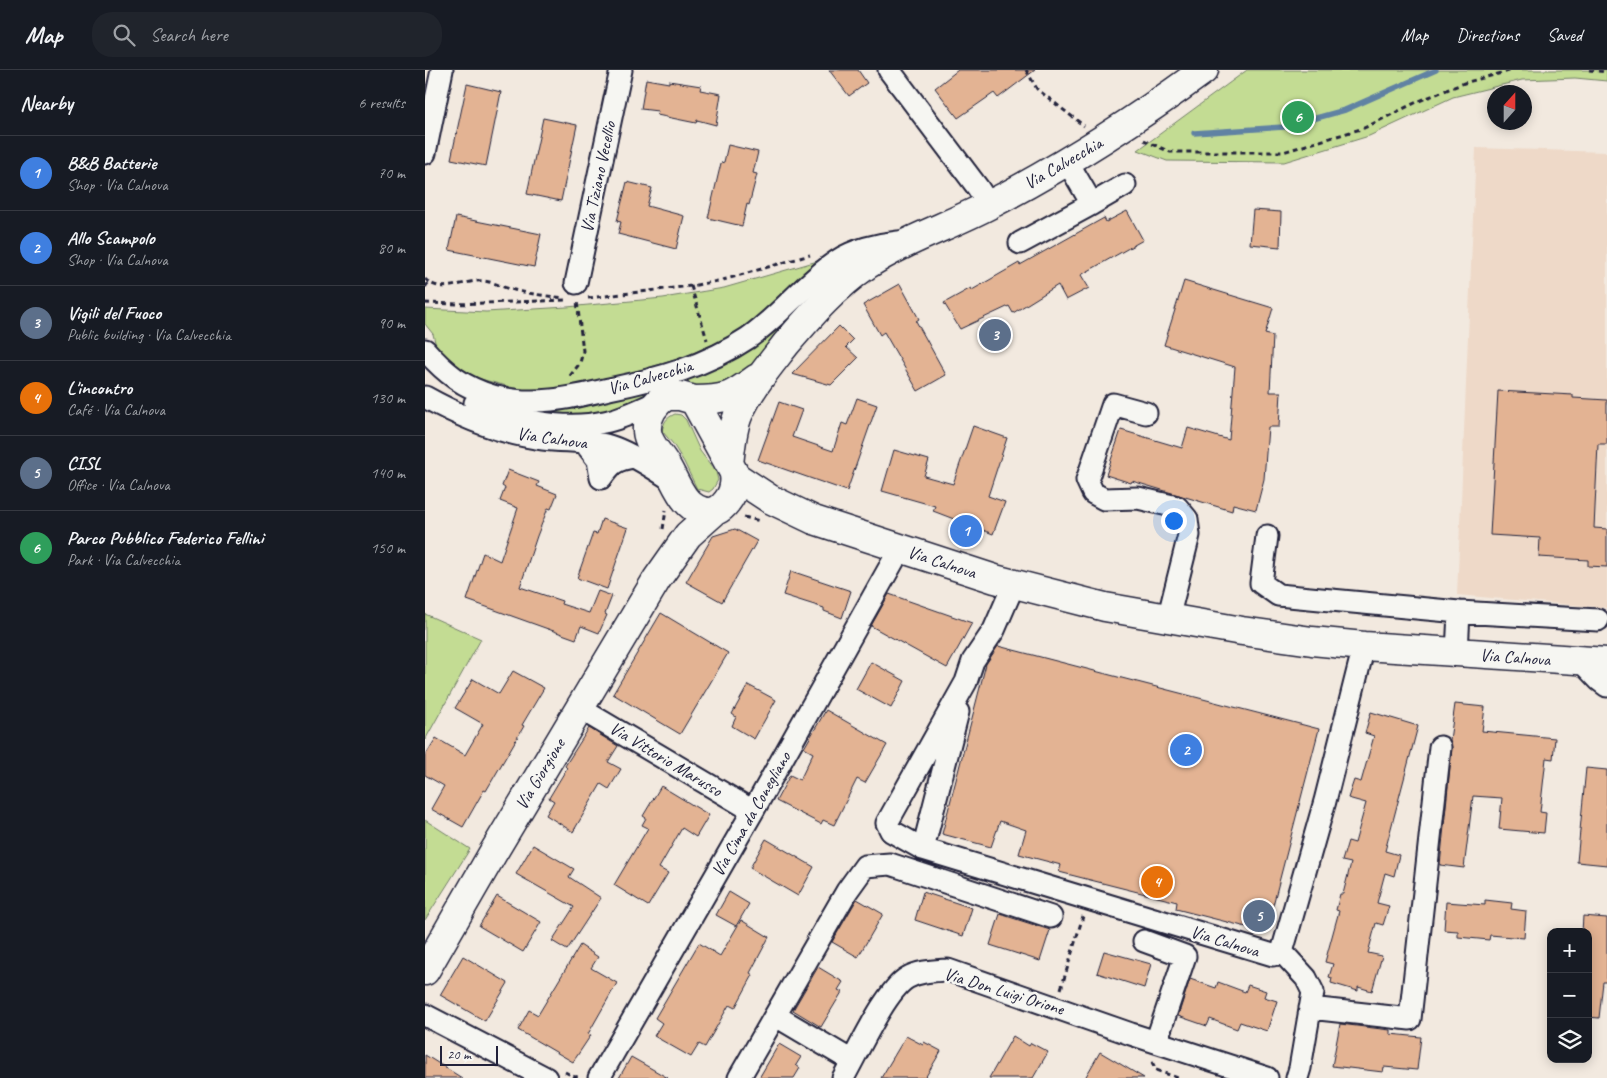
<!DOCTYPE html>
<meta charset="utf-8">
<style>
:root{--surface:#171b24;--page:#20242c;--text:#f1f3f6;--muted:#9ea1a6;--line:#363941;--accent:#1f6fb2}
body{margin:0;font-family:Caveat,sans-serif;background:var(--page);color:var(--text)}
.controls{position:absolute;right:15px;bottom:15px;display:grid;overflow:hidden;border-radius:10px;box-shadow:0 2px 12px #0003}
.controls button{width:45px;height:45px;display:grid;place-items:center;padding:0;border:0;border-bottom:1px solid var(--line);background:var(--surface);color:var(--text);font:25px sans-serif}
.compass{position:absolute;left:1062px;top:15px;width:45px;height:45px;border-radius:50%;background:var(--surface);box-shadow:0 2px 12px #0003;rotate:21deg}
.scale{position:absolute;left:15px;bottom:12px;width:58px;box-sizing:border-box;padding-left:5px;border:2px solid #22223b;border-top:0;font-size:14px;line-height:18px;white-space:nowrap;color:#22223b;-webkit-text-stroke:4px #f6f6f2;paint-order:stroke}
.you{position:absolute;left:748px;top:450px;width:18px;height:18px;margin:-12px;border:4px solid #fff;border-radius:50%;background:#1a73e8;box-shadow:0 0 0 8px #1a73e833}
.badge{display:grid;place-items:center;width:32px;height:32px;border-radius:50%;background:var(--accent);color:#fff;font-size:16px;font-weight:700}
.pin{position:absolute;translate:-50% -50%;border:2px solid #fff;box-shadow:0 1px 5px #0006}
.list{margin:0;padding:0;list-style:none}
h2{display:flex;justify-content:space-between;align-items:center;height:65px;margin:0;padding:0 20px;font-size:21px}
h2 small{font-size:16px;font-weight:400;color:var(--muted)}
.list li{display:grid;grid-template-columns:32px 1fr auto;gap:15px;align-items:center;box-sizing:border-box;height:75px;padding:0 20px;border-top:1px solid var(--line)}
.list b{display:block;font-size:19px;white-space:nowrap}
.list p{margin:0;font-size:16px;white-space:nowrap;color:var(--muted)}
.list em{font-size:16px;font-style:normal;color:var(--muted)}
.icon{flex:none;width:28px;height:28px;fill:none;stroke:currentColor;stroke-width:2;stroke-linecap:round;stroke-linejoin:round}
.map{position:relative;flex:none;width:1182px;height:1008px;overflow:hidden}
header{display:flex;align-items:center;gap:30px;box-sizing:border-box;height:70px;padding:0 25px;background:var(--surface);border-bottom:1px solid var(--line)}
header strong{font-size:24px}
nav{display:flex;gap:28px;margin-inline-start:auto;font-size:18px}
.search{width:350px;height:45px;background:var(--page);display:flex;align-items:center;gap:12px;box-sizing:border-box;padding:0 18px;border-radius:20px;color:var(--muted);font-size:19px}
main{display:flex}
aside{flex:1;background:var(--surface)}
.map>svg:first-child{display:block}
.built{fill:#eed9c8}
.green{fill:#c3dc93;stroke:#727f67}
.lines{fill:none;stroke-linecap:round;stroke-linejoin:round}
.stream{stroke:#6082a3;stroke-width:5.5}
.building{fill:#e3b393;stroke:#22223b}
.minor-casing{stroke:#22223b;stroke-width:25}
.major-casing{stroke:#22223b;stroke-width:31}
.path{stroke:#22223b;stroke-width:3;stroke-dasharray:5 4;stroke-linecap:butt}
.minor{stroke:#f6f6f2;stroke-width:21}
.major{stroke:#f6f6f2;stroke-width:28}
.labels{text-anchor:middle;stroke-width:5;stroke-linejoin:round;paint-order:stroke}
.street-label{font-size:18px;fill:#22223b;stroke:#f6f6f2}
</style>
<header>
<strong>Map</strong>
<div class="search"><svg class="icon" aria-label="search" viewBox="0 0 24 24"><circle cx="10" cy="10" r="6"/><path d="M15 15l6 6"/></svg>Search here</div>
<nav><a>Map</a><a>Directions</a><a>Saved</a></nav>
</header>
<main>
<aside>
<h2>Nearby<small>6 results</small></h2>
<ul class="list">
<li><span class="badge" style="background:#3f7fe0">1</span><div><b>B&amp;B Batterie</b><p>Shop · Via Calnova</p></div><em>70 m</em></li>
<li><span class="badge" style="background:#3f7fe0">2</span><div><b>Allo Scampolo</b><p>Shop · Via Calnova</p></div><em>80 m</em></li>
<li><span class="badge" style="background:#5c6f8a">3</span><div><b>Vigili del Fuoco</b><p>Public building · Via Calvecchia</p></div><em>90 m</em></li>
<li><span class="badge" style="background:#e8710a">4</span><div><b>L'incontro</b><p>Café · Via Calnova</p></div><em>130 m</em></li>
<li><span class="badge" style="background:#5c6f8a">5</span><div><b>CISL</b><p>Office · Via Calnova</p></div><em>140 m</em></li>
<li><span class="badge" style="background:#2e9e5b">6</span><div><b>Parco Pubblico Federico Fellini</b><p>Park · Via Calvecchia</p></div><em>150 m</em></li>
</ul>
</aside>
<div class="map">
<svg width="1182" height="1008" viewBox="0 0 1182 1008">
<rect width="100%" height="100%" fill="#f2e9df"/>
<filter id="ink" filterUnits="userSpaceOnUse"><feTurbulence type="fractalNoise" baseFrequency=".02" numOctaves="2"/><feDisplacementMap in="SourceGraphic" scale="10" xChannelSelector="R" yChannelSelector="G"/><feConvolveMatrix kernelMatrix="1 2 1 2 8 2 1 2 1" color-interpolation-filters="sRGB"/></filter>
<g filter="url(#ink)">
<path class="built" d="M1051,78L1182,82V538L1032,525Z"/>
<path class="green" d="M822,0H1182V11L1150,8L1097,10L1028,27L944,66L859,92L742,91L713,80Z
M396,190L312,264L254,289L154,317L124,322L93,319L48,307L17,287L11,276L8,264L0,254V239L61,242L142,237L238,228L299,218Z
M373,237L310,314L203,335L157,347L98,340L170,331Z
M250,344L256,345L261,350L275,381L291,402L293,410L288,419L284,422L272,419L259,392L248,374L237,361C239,352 241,348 250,344Z
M0,544L56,569L0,670Z
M0,750L45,779L0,850Z"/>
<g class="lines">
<path class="stream" d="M769,63L859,57L920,40L1011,0"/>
</g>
<path class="building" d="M404,0H433L442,13L424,26Z
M533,0H610L573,28L569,23L533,48L510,18Z
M221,9L244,13V11L276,16L275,20L296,24L291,55L272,50L271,53L232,45L233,41L216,39Z
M42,14L76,22L61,96L26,89Z
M118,48L152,55L136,131L102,124Z
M303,75L333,82L328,103L332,104L324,135L322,134L317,156L283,148L296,93L299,92Z
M202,112L227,118L222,136L259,146L251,179L193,164L196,152L192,151Z
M828,140L856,142L855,177L825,174Z
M702,141L718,170L656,205L664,218L641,230L633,215L588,243L584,236L535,259L519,233L546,218L547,220L594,193L595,195L679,148L681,152Z
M31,147L116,164L109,197L24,180Z
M759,211L848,238L840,264L848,266L845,322H856L854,357H843L839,409L831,440L808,434L807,441L707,411L706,413L681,405L696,360L757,378L763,358L804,370L810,297L739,275Z
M475,214L494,249L491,251L521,305L493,321L459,262L455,265L438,235Z
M414,256L428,270L421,277L433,288L406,315L367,304Z
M1073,321L1148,325V328L1182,330V374H1173L1169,458L1182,459V497L1163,496V490L1114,487L1115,468L1065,465Z
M432,328L452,335L422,421L333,390L354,332L377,340L367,367L408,381L417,353L422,355Z
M548,356L582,368L563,426L580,432L568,464L508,441L510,436L457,421L469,380L504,390L499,406L528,414Z
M83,400L114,412L112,416L132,424L126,439L123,438L112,466L95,517L137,531L136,534L164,543L173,521L187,526L180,544L182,545L174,563L156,556L151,569L42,530L58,483L75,491L93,438L75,431L80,418L77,416Z
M177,449L203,458L182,519L152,508L168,463L172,464Z
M310,459L332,471L297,532L261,512L288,466Z
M366,501L426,521L417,548L399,541V538L358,525Z
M464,524L547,553L522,598L446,556Z
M236,543L303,583L255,664L188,624Z
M573,576L894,659L841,862L751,839L752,832L634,802L636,795L594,784L601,760L575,751L566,777L517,764L561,594Z
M446,592L480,611L466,638L431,619Z
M88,601L119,618L97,655L99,656L61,721L59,720L38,757L6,739L19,716L0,705V686L11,668L40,685L58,654L30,638L48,609L74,624Z
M323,615L351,630L329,669L307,656L311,647L307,644Z
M1030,634L1060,637L1057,661L1130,668L1128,689L1121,688L1115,742L1121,743L1119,763L1074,759L1077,728L1048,726L1039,798L1015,795L1027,678L1025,670Z
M401,640L462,675L440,713L432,709L409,755L398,750L396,754L351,731L365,705L375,710L388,683L379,678Z
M946,642L993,656L960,781L974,785L969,806L960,803L952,833L964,836L958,855L951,853L943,883L957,886L947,921L933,917V921L906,913L907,908L904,907L908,894L900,892L914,841L911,840L915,824H918L926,793L917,791L923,771L930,773L941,733L923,728L929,710L936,712L949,666L940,663Z
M164,658L193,676L183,692L196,699L184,719L176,714L148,762L121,745L129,731L124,728L142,698L140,696Z
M1161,698L1182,700V795L1152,792Z
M236,716L284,745L271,767L257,758L234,798L243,803L223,836L189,815L223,758L217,755L221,748L218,746Z
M341,769L389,797L373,826L325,798Z
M108,775L149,799L144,807L176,828L142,880L127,871L149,837L91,804Z
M304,822L324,834L311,856L291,845Z
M498,822L547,838L538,866L490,850Z
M72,826L116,852L98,882L54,856Z
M432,829L458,844L433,887L407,872Z
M1060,830L1087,833L1086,839L1101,841L1099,868L1065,865L1064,870L1033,867V861L1019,860L1021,832L1060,835Z
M575,844L625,860L615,891L565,875Z
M1158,846L1182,848V912H1178L1174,948L1163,947V862H1157Z
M316,850L344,867L325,903L328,905L310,938L304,935L280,977L274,974L266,987L229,966L237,953L230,948L274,873L295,886Z
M155,875L173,887L166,898L192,913L163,964L166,965L148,992L93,960L104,940L113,945Z
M679,881L726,894L719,918L672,903Z
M38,886L83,913L60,951L15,925Z
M393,897L418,912L413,920L417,922L396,957L368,940Z
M765,909L791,918L793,912L820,922L823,915L841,921L839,927L852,931L842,961L815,952L812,959L785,949L782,956L753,946Z
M915,954L965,960V964L996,967L992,1000L959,997L958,1002L907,996Z
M481,966L498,975L499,972L516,981L500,1008H456Z
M588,966L604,976L606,973L623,982L608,1008H564Z
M354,974L376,987L371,995L375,998L369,1008H334Z
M675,982L719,1008H660Z
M0,985L37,1008H0Z
M206,987L243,1008H194Z"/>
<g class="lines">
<g class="minor-casing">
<path id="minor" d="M464,0L553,118L564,135
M0,83L17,0
M667,134L700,115
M595,173L667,134L642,91
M151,213L196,0
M0,280C20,303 38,317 68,326C107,337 146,328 184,319C233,309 281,296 323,268C355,246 379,213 412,191C428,180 453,174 473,172
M0,327C36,347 77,364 118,369C142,372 168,370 190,378C211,386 231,400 250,412
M50,333C86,350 139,361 179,352C196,349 214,340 230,333
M721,343L688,334L662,410L668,423L679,429L713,428L752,437L762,449L764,465L743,549
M160,373L173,390L176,408C187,393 190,390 209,387
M842,466L836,513L853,525L1034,542
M589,514L569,560L548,591L541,612L462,753L466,761L498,779L848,885L857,882L900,731L939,576
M1032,583L1034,542L1173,550
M1156,591L1174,610L1182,616
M154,638L328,741
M498,779L533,642
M719,871L760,886L731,972
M857,882L881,908L888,922L875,998L872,1008
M885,938L985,949L1015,677
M0,945L121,1008
M351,946L427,991
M174,1008L328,741L475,479
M314,1008L422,821L440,796L465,794L626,847
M418,1008C432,984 460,921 482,908C494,901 508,901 523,900L706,964L842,1008"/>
</g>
<g class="major-casing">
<path id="major" d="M241,326H255L269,330L308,401C311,409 309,420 305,427C300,435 294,442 284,442C260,442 252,414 242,397C236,385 223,375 222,361C221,345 229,334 241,326Z
M269,330C301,330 306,327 332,308
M304,394C306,378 307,358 314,343C326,317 344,296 361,274C386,245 410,217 442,195C480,170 524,156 564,135C639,96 711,50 779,0
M310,406L345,429L389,450L570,509L680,537L817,561L887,571L939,576L1182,592
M0,901L68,783L232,509L263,465L290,441"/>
</g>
<path class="path" d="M601,0L612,19L659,56
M1164,0L1182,2
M719,70L745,82H858L939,58L994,31L1039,13L1088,0
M0,209C19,226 38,209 59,211C69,212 79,218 89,220C105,224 122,226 139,228
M266,216L282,270
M0,217L4,212
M163,228L266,216L298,210L385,185
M0,233L32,234L142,230
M145,306L155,293L158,281L152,231
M319,447L335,451
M238,459L241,440
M636,919L658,846
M727,992L731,1000L753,1008
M140,1002L150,1007L155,1006"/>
<use href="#minor" class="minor"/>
<use href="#major" class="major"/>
</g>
</g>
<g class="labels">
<g class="street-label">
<text transform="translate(638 93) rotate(-30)" y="6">Via Calvecchia</text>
<text transform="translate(173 107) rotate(-78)" y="6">Via Tiziano Vecellio</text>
<text transform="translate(225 307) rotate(-16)" y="6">Via Calvecchia</text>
<text transform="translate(127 368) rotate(8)" y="6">Via Calnova</text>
<text transform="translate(517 492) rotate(18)" y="6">Via Calnova</text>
<text transform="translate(1090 587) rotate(4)" y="6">Via Calnova</text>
<text transform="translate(241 689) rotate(31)" y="6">Via Vittorio Marusso</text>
<text transform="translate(115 704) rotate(-59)" y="6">Via Giorgione</text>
<text transform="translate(326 744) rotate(-60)" y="6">Via Cima da Conegliano</text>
<text transform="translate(800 871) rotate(17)" y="6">Via Calnova</text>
<text transform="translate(579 921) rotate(17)" y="6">Via Don Luigi Orione</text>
</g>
</g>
</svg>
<div class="controls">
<button>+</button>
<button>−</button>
<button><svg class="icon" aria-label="layers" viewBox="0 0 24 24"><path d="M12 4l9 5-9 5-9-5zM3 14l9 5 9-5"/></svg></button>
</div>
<svg class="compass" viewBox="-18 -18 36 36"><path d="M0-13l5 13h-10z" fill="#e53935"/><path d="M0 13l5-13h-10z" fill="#9ea1a6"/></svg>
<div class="scale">20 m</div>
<div class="you"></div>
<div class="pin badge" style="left:541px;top:461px;background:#3f7fe0">1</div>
<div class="pin badge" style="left:761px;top:680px;background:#3f7fe0">2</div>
<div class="pin badge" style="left:570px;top:265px;background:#5c6f8a">3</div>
<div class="pin badge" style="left:732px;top:812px;background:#e8710a">4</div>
<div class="pin badge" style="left:834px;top:846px;background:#5c6f8a">5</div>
<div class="pin badge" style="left:873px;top:47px;background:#2e9e5b">6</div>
</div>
</main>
